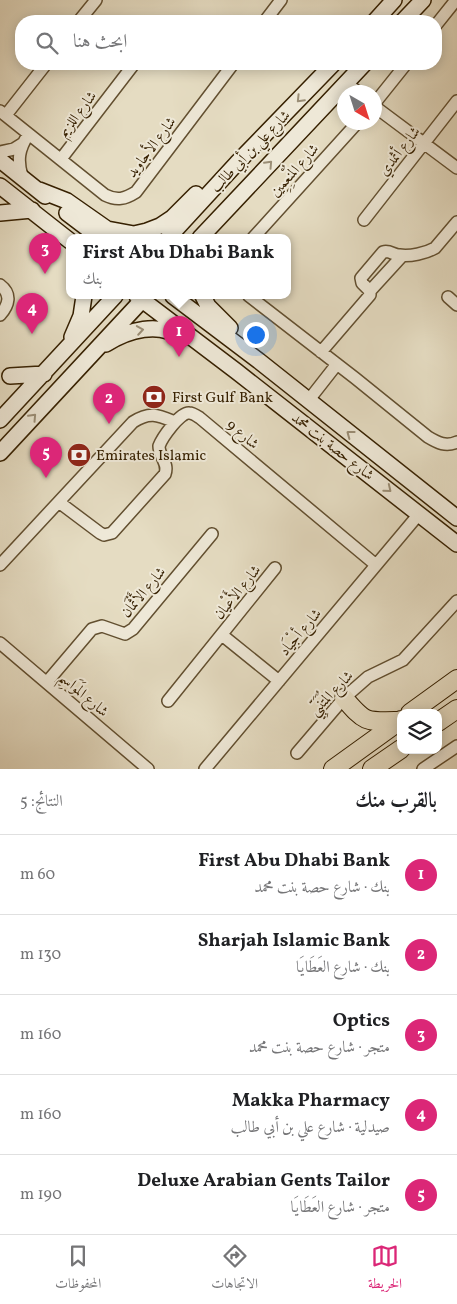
<!DOCTYPE html>
<html lang="ar">
<meta charset="utf-8">
<style>
:root{--surface:#fff;--page:#f2f2f2;--text:#202124;--muted:#757577;--line:#e0e0e0;--accent:#db2777}
body{margin:0;font-family:Vollkorn,Amiri,serif;background:var(--page);color:var(--text);direction:rtl}
.controls{position:absolute;right:15px;bottom:15px;display:grid;overflow:hidden;border-radius:10px;box-shadow:0 2px 12px #0003}
.controls button{width:45px;height:45px;display:grid;place-items:center;padding:0;border:0;border-bottom:1px solid var(--line);background:var(--surface);color:var(--text);font:25px sans-serif}
.compass{position:absolute;left:337px;top:85px;width:45px;height:45px;border-radius:50%;background:var(--surface);box-shadow:0 2px 12px #0003;rotate:141deg}
.you{position:absolute;left:255px;top:334px;width:18px;height:18px;margin:-12px;border:4px solid #fff;border-radius:50%;background:#1a73e8;box-shadow:0 0 0 8px #1a73e833}
.badge{display:grid;place-items:center;width:32px;height:32px;border-radius:50%;background:var(--accent);color:#fff;font-size:16px;font-weight:700}
.pin{position:absolute;translate:-50% -41px;filter:drop-shadow(0 1px 2px #0008)}
.pin::after{content:'';position:absolute;top:26px;width:18px;height:15px;background:inherit;clip-path:polygon(0 0,100% 0,50% 100%)}
.popup{position:absolute;left:66px;top:234px;width:225px;height:65px;box-sizing:border-box;display:grid;place-content:center;border-radius:10px;background:var(--surface);filter:drop-shadow(0 1px 4px #0005);font-size:16px;white-space:nowrap;color:var(--muted)}
.popup b{font-size:19px;color:var(--text)}
.popup::after{content:'';position:absolute;left:50%;top:100%;margin-left:-10px;border:10px solid transparent;border-top-color:var(--surface)}
.list{margin:0;padding:0;list-style:none}
h2{display:flex;justify-content:space-between;align-items:center;height:65px;margin:0;padding:0 20px;font-size:21px}
h2 small{font-size:16px;font-weight:400;color:var(--muted)}
.list li{display:grid;grid-template-columns:32px 1fr auto;gap:15px;align-items:center;box-sizing:border-box;height:80px;padding:0 20px;border-top:1px solid var(--line)}
.list b{display:block;font-size:19px;white-space:nowrap}
.list p{margin:0;font-size:16px;white-space:nowrap;color:var(--muted)}
.list em{font-size:16px;font-style:normal;color:var(--muted)}
.icon{flex:none;width:28px;height:28px;fill:none;stroke:currentColor;stroke-width:2;stroke-linecap:round;stroke-linejoin:round}
.map{position:relative;flex:none;width:457px;height:769px;overflow:hidden;direction:ltr}
.search{position:absolute;background:var(--surface);box-shadow:0 2px 12px #0003;left:15px;right:15px;top:15px;height:55px;display:flex;align-items:center;gap:12px;box-sizing:border-box;padding:0 18px;border-radius:20px;color:var(--muted);font-size:19px}
.sheet{height:465px;background:var(--surface)}
nav{display:flex;justify-content:space-around;align-items:center;box-sizing:border-box;height:70px;border-top:1px solid var(--line);background:var(--surface);font-size:14px;color:var(--muted)}
nav a{display:grid;justify-items:center;gap:2px}
nav .on{color:var(--accent)}
.map>svg:first-child{display:block}
.lines{fill:none;stroke-linecap:round;stroke-linejoin:round}
.minor-casing{stroke:#624f30;stroke-width:14}
.secondary-casing{stroke:#362000;stroke-width:18}
.primary-casing{stroke:#362000;stroke-width:20}
.minor{stroke:#eee8d7;stroke-width:11}
.secondary{stroke:#eee8d7;stroke-width:15}
.primary{stroke:#e5dcc2;stroke-width:18}
.oneway{stroke:#9b8e76}
.labels{text-anchor:middle;stroke-width:4;stroke-linejoin:round;paint-order:stroke}
.street-label{font-size:15px;fill:#362000;stroke:#eee8d7}
.poi-label{font-size:15px;fill:#362000;stroke:#eee8d7;text-anchor:start}
</style>
<div class="map">
<svg width="457" height="769" viewBox="0 0 457 769">
<rect width="100%" height="100%" fill="#e5dcc2"/>
<filter id="stains"><feTurbulence type="fractalNoise" baseFrequency=".004" numOctaves="4"/><feColorMatrix values="0 0 0 0 .2 0 0 0 0 .09 0 0 0 0 .02 0 0 0 .5 -.17"/></filter>
<radialGradient id="worn" r=".72"><stop offset=".6" stop-color="#630" stop-opacity="0"/><stop offset="1" stop-color="#630" stop-opacity=".3"/></radialGradient>
<g class="lines">
<g class="minor-casing">
<path id="minor" d="M79,21L96,0
M265,21L281,0
M436,25L456,0
M346,83L358,92
M374,104L406,64
M374,106L457,168
M0,111L105,195C117,201 125,199 136,192L233,64
M6,115L46,64
M0,152L14,149L22,144
M61,159L134,64
M22,176C17,160 19,149 28,135
M364,220L457,101
M253,238L358,122
M0,285C12,294 9,305 0,315
M370,291L402,256
M249,296L355,378L428,437C438,443 446,447 457,442
M448,297L457,305
M321,352L370,295V291L362,283L361,278L383,252C390,250 393,255 399,255C410,257 426,253 435,248L457,222
M308,401L337,364
M60,503L100,533L104,535L112,533L165,474C169,463 159,457 159,446C162,438 180,412 189,413C193,413 197,416 200,418L376,565
M0,565L133,422C150,411 158,415 175,422
M222,635L279,681
M0,643L148,769
M47,682L92,629L102,626L125,634L133,629L212,534
M168,701L275,568
M297,753L344,698L368,677L403,660L457,601
M205,769L419,514
M423,769L457,746"/>
</g>
<g class="secondary-casing">
<path id="secondary" d="M375,21L394,0
M403,21L423,0
M0,160L45,196
M0,186L70,241
M39,190L67,201L107,229L134,234L147,231L160,226L172,218L196,194
M0,213L32,210
M67,213L100,238
M168,238L237,163L333,64
M200,238L364,64
M137,296L236,371L457,544
M173,296L259,361L457,518
M203,296L208,306L230,328
M72,337L81,316L84,296
M106,344C128,330 159,321 182,338
M10,376L44,374
M0,420L115,296
M0,453L146,296"/>
</g>
<g class="primary-casing">
<path id="primary" d="M344,698C365,723 366,722 398,721
M410,713L457,679
M438,722L457,709
M333,769L401,720
M372,769L401,749"/>
</g>
<use href="#minor" class="minor"/>
<use href="#secondary" class="secondary"/>
<use href="#primary" class="primary"/>
</g>
<defs><path id="oneway-chevron" d="M-2-3.5L2.5 0L-2 3.5" fill="none" stroke-width="1.6" stroke-linecap="round" stroke-linejoin="round" transform="scale(1.25)"/></defs>
<g class="oneway">
<use href="#oneway-chevron" transform="translate(300 99) rotate(134)"/>
<use href="#oneway-chevron" transform="translate(269 164) rotate(-47)"/>
<use href="#oneway-chevron" transform="translate(140 330) rotate(-9)"/>
<use href="#oneway-chevron" transform="translate(33 417) rotate(-47)"/>
<use href="#oneway-chevron" transform="translate(350 434) rotate(-143)"/>
<use href="#oneway-chevron" transform="translate(388 489) rotate(39)"/>
</g>
<defs>
<g id="bank-disc" transform="scale(1.25)"><circle r="9.5" fill="#8f2418" stroke="#eee8d7"/><path d="M-6-4H6V4H-6ZM0-2.3a2.3 2.3 0 1 0 0 4.6a2.3 2.3 0 1 0 0-4.6Z" fill="#fff"/></g>
</defs>
<g fill-rule="evenodd">
<use href="#bank-disc" x="154" y="397"/>
<use href="#bank-disc" x="79" y="455"/>
</g>
<g class="labels">
<g class="street-label">
<text transform="translate(77 114) rotate(-53)" y="5">شارع اللزيم</text>
<text transform="translate(151 147) rotate(-53)" y="5">شارع الأجاويد</text>
<text transform="translate(250 151) rotate(-46)" y="5">شارع علي بن أبي طالب</text>
<text transform="translate(399 151) rotate(-52)" y="5">شارع أثمدي</text>
<text transform="translate(294 170) rotate(-48)" y="5">شارع المُنْعِمِين</text>
<text transform="translate(243 434) rotate(40)" y="5">شارع 9</text>
<text transform="translate(333 446) rotate(38)" y="5">شارع حصة بنت محمد</text>
<text transform="translate(143 592) rotate(-50)" y="5">شارع الأَثْمَان</text>
<text transform="translate(237 592) rotate(-51)" y="5">شارع الأَعْيان</text>
<text transform="translate(300 632) rotate(-50)" y="5">شارع أجْيَاد</text>
<text transform="translate(331 693) rotate(-46)" y="5">شارع المُتَنَبِّي</text>
<text transform="translate(84 694) rotate(41)" y="5">شارع المَوَاسِم</text>
</g>
<g class="poi-label">
<text x="172" y="402">First Gulf Bank</text>
<text x="96" y="460">Emirates Islamic</text>
</g>
</g>
<rect width="100%" height="100%" filter="url(#stains)"/>
<rect width="100%" height="100%" fill="url(#worn)"/>
</svg>
<div class="controls">
<button><svg class="icon" aria-label="layers" viewBox="0 0 24 24"><path d="M12 4l9 5-9 5-9-5zM3 14l9 5 9-5"/></svg></button>
</div>
<svg class="compass" viewBox="-18 -18 36 36"><path d="M0-13l5 13h-10z" fill="#e53935"/><path d="M0 13l5-13h-10z" fill="#757577"/></svg>
<div class="you"></div>
<div class="pin badge" style="left:179px;top:357px">1</div>
<div class="popup"><b>First Abu Dhabi Bank</b>بنك</div>
<div class="pin badge" style="left:109px;top:424px">2</div>
<div class="pin badge" style="left:45px;top:274px">3</div>
<div class="pin badge" style="left:32px;top:334px">4</div>
<div class="pin badge" style="left:46px;top:478px">5</div>
<div class="search"><svg class="icon" aria-label="search" viewBox="0 0 24 24"><circle cx="10" cy="10" r="6"/><path d="M15 15l6 6"/></svg>ابحث هنا</div>
</div>
<section class="sheet">
<h2>بالقرب منك<small>النتائج: 5</small></h2>
<ul class="list">
<li><span class="badge">1</span><div><b>First Abu Dhabi Bank</b><p>بنك · شارع حصة بنت محمد</p></div><em>60 m</em></li>
<li><span class="badge">2</span><div><b>Sharjah Islamic Bank</b><p>بنك · شارع العَطَايَا</p></div><em>130 m</em></li>
<li><span class="badge">3</span><div><b>Optics</b><p>متجر · شارع حصة بنت محمد</p></div><em>160 m</em></li>
<li><span class="badge">4</span><div><b>Makka Pharmacy</b><p>صيدلية · شارع علي بن أبي طالب</p></div><em>160 m</em></li>
<li><span class="badge">5</span><div><b>Deluxe Arabian Gents Tailor</b><p>متجر · شارع العَطَايَا</p></div><em>190 m</em></li>
</ul>
</section>
<nav>
<a class="on"><svg class="icon" aria-label="map" viewBox="0 0 24 24"><path d="M3 6l6-2 6 2 6-2v14l-6 2-6-2-6 2zM9 4v14M15 6v14"/></svg>الخريطة</a>
<a><svg class="icon" aria-label="directions" viewBox="0 0 24 24"><path d="M12 3l9 9-9 9-9-9zM9 14v-3h6M13 9l2 2-2 2"/></svg>الاتجاهات</a>
<a><svg class="icon" aria-label="saved" viewBox="0 0 24 24"><path d="M7 4h10v16l-5-4-5 4z"/></svg>المحفوظات</a>
</nav>
